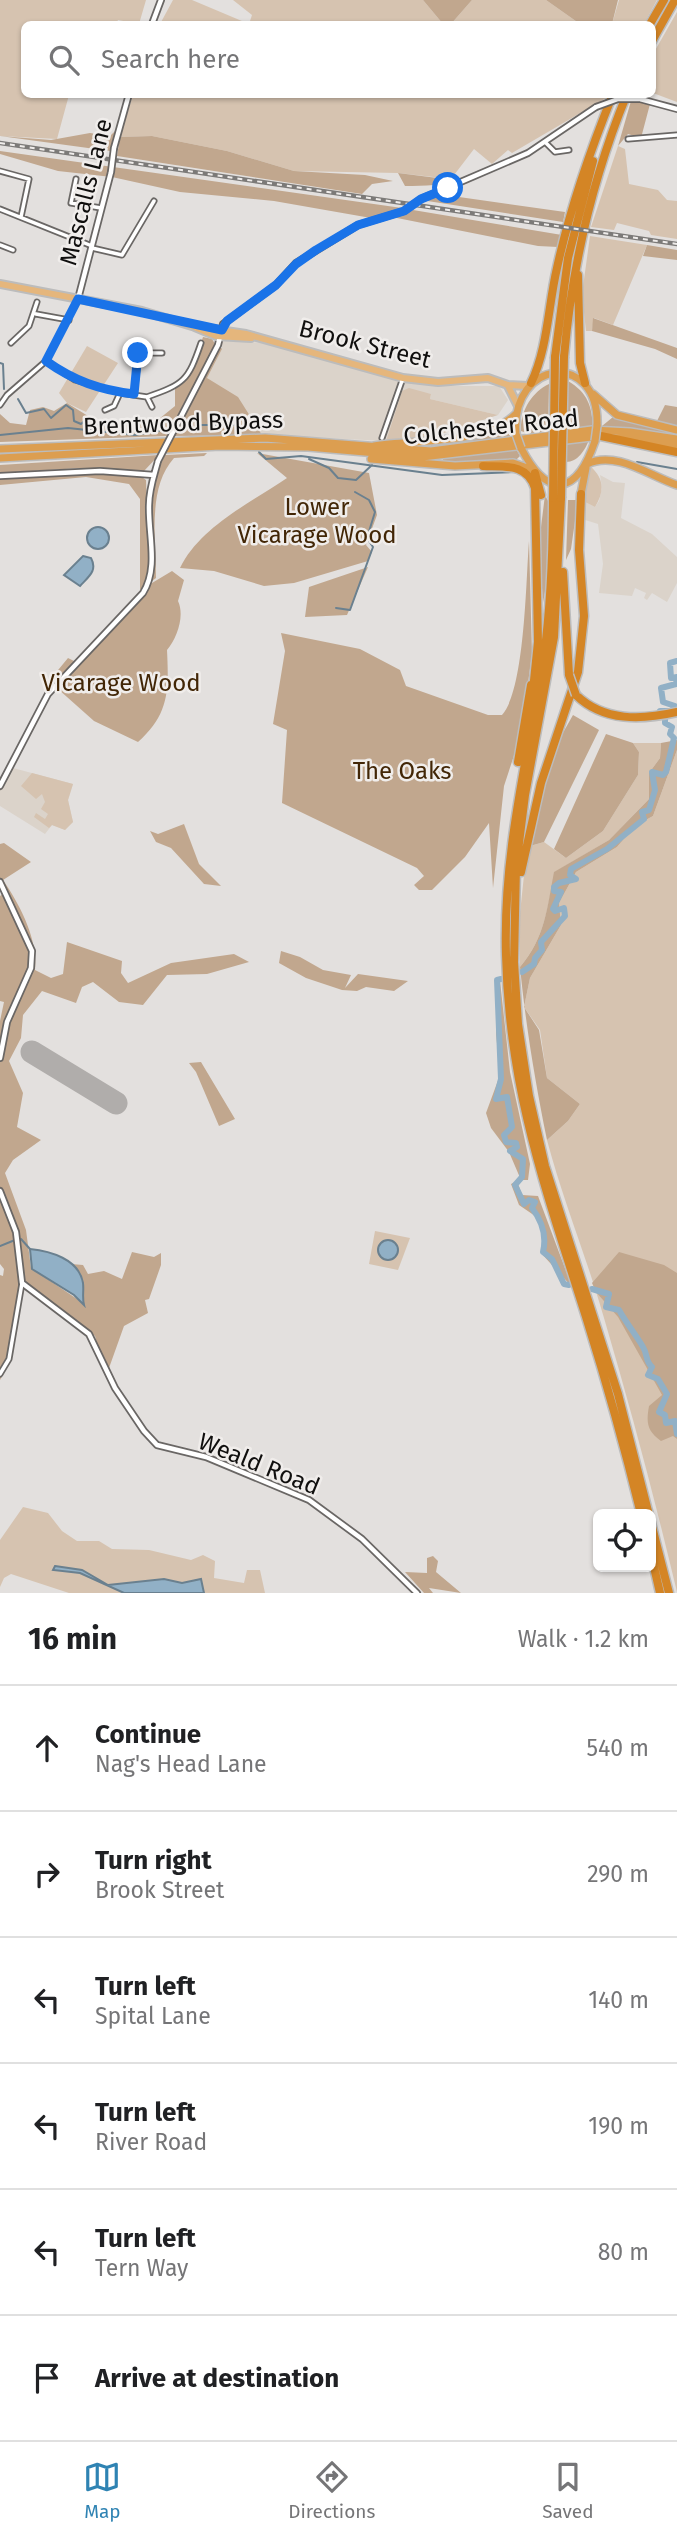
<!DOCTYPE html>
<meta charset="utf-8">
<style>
:root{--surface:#fff;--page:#f2f2f2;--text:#202124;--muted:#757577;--line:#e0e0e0;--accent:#2f83b3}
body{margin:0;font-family:"Fira Sans",sans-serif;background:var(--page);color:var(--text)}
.controls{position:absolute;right:21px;bottom:21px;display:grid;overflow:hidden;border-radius:10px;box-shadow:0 2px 5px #0004}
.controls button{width:63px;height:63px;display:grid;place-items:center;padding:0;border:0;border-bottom:2px solid var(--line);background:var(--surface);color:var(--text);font:35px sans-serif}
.stop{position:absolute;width:21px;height:21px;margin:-16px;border:5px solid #1a73e8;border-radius:50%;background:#fff}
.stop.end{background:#1a73e8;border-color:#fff;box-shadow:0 2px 7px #0008}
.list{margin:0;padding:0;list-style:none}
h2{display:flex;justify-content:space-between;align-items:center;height:91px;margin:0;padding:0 28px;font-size:30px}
h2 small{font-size:23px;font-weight:400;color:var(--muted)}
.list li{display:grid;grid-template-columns:46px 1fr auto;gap:21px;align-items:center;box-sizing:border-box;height:126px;padding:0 28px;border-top:2px solid var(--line)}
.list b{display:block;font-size:26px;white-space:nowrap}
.list p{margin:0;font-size:23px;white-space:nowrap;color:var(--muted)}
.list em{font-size:23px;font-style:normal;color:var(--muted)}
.icon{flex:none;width:38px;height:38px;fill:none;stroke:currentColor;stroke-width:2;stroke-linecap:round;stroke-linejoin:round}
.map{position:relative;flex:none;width:677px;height:1593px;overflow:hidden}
.search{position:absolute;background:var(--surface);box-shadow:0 2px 5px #0004;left:21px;right:21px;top:21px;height:77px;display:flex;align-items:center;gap:18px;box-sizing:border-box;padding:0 24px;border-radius:10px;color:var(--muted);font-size:26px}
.sheet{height:847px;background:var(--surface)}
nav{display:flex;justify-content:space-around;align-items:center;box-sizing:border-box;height:98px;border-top:2px solid var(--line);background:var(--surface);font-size:19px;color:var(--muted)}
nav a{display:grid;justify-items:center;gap:4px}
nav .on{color:var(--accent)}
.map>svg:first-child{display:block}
.built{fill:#dbd3ca}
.green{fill:#d6c3b0}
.forest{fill:#c1a78e}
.water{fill:#91b0c6;stroke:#6a808f;stroke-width:2}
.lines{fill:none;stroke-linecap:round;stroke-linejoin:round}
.stream{stroke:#6a808f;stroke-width:2}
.river{stroke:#91b0c6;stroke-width:6}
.runway{stroke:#b0adab;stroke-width:23}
.minor-casing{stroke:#6a6765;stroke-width:7}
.tertiary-casing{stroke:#6a6765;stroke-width:8}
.primary-casing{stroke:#bcbcbc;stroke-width:10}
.trunk-casing{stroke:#bcbcbc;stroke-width:10}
.motorway-casing{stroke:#bcbcbc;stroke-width:11}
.minor{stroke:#fff;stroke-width:3.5}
.tertiary{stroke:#fff;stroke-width:4.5}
.primary{stroke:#e5b67c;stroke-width:6}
.trunk{stroke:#dc9e50;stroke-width:7}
.motorway{stroke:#d48525;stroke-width:8}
.rail-casing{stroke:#7c7a78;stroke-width:4.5}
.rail{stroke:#f0edeb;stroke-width:2;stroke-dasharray:5;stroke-linecap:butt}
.tertiary-bridge-casing{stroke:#6a6765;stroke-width:8;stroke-linecap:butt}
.trunk-bridge-casing{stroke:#bcbcbc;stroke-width:10;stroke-linecap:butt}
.motorway-bridge-casing{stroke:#bcbcbc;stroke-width:11;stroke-linecap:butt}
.tertiary-bridge{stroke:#fff;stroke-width:4.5}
.trunk-bridge{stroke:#dc9e50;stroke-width:7}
.motorway-bridge{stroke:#d48525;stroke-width:8}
.route{stroke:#1a73e8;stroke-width:9}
.labels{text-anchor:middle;stroke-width:5;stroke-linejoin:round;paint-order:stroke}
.street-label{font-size:24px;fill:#100f0e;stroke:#f0edeb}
.park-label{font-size:24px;fill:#422606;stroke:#f0edeb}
</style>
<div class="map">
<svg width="677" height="1593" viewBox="0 0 677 1593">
<rect width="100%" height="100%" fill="#e3e0de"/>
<path class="built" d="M222,341L270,343L430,386H499L508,400L498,415L430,399L431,394L402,391L386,441L262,435L254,422L207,378L222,349Z
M600,475L613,482L625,483L621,518L652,534L677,557V583L667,602L652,593L647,600L644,598L646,593L635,588L632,596L599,593L603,564L598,524L582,519L583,501L595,507L599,501L602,488Z
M13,768L73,784L68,800L73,822L65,830L52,825L45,834L0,806V788Z"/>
<path class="green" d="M0,0H146L139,24L118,20L116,24H24V94L69,95L57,139L0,136Z
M173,0H192L249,24L252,15L233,0H423L443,24H160Z
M472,0H546L580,24H451Z
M619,0H657L644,24H612Z
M677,12V102L653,93V54Z
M133,95H607L606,98L512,153L508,150L492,164L474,149L451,179L398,173L294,171L227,151L152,136L120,137Z
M618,146L625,149L629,184L658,190L667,200L677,201V239L651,235L649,231L617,223L614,230L591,227Z
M590,236L647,245L613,325L594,318L592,331H586L582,294Z
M87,346L118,363L86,412L67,403L59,393Z
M409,388L431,394L430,399L498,415L435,436L386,441L402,391Z
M590,466C604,478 605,491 595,507L583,501Z
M633,743H661L660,758L649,773V799L609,840L555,872C547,908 545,938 520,967V913L527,847L544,842L566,858L603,831L638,775L639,752Z
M677,750V1592C655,1500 631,1409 604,1318C587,1258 563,1201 547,1140L568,1121L580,1104L547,1078L540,1030L524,1007L530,978L561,925L559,903L576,872L617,847L635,826L653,816Z
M32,773L73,784L68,800L73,822L65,830L52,825L49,828L34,817L36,813L45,819L48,814L41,809L45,802L42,794L36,799L21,786Z
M375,1231L410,1238L398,1270L369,1264Z
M23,1507L48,1513L62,1531L77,1541H99L112,1549L149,1550L191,1560L203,1555L215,1561L214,1578L244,1583L247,1570H260L265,1593H69L11,1574L4,1578L0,1587V1540Z"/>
<path class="forest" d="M423,0H472L451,24H443Z
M546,0H618L612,24H580Z
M631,101L650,104L641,138L628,134L618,146Z
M115,131L110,151L0,136L51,140L90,133L110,136Z
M152,136L227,151L294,171L365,175L393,181L372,184L362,194L117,156L120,137Z
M0,151L402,208L371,218L274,201L180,192L112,177L58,171L0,154Z
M398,173L461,181C445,185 424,186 405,186Z
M438,194L565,212L563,222L421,200Z
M413,210L562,235L558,247L538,246L392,217Z
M647,245L677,250V260L643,256Z
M593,318L677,348V359L655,349L592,331Z
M203,337L212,339L215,344L167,436L0,442V414L10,423L26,425L30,410L43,407L54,411L67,403L96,421L124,427L127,421L135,426L159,419L175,406V387L194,364Z
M220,346L222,349L207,378L238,397L262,435L174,436Z
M568,381C588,393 592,406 593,429L566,430Z
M549,384L548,432L530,434L521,431C520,411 532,392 549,384Z
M665,405L677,407V428L657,421Z
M613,417L677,432V436L602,426Z
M506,428L512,439L431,450V444L463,441Z
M566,440H589C585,450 578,462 566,462Z
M515,447L520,456L517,459L443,464V459Z
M207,453L204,456L174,458C147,488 156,540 156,578L152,581C161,535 140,504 165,455Z
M257,453L369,473L377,515L366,545L372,552L368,561L294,583L264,586L214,571L180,568C200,527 250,503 287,478Z
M159,455L144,471L81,468L0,473V465Z
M94,472L139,475L146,480L149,567L147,581L140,590V499L129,484L86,477L0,485V478Z
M545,495L549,503L548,574L543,603L539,543Z
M568,500H578L571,549L566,560Z
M529,541L532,654L521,734L504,786L493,888L489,823L465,857L432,890H419L414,885L424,876L417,868L282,803L287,730L273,724L285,651L281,633L360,649L400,670L406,686L488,715H502C525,690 526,579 529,541Z
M368,567L347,615L305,617L309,587Z
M172,571L184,580L178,601C185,616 177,638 167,650C169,691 169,714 138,742L94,721L49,681L68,658L76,662L147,586Z
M573,715L599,730L544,842L530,846L556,745Z
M606,734L633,743L639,752L638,775L603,831L566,858L554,849Z
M677,740V750L653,816L635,826L617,847L576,872L559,903L561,925L530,978L524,1007L539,1030L547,1078L580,1104L568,1121L547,1140C535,1081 526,1027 520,967C545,938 547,908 554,872L609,840L649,799V773L660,758L661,743Z
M184,824L199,864L221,886L204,884L171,848L156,842L150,831L158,834Z
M4,843L31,862L3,880C20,905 38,939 35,970L51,978L63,974L67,942L122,961L121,973L128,983L171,963L234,954L249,962L207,974L167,975L143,1005L119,1002L93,982L82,987L76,1003L42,991L23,1015L21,1038L9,1061L23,1093L17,1127L41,1140L13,1160L5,1173L26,1230L31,1268L83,1303V1282L71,1264L83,1265L88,1274L104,1271L122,1279L132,1252L154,1257L161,1253V1265L149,1299L145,1300L148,1313L124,1326L109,1368L99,1351L95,1336L33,1290H23L11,1360L0,1380V1275L3,1276L4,1269L0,1264V1021L4,1002L0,1001V896L4,893L0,885V844Z
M281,951L300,957L323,970L351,975L345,988L358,974L408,981L394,991L366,987L357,991L342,990L306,978L279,963Z
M500,981L510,1072L530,1164L528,1180H521L509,1152L491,1128L486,1113L500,1075L496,1033V988Z
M201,1062L235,1119L219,1126L196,1072L189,1063Z
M517,1181L522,1195L538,1196L572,1287L541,1253L544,1233L538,1218L519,1205L511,1184Z
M619,1252L664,1265L677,1273V1439L673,1436L661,1441C647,1431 646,1423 649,1406L662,1395L618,1317L596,1292L592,1283Z
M433,1556L438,1561L436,1572L461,1593L429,1588L433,1593H424L405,1572L427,1573V1558Z"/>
<path class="water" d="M87 538a11 11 0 1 1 22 0a11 11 0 1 1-22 0Z
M83,556L91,558C98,571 88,577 80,586L64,575Z
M378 1250a10 10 0 1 1 20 0a10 10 0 1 1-20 0Z
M30,1249C50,1251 79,1259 83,1283C84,1291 82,1297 84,1305L74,1295L32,1269Z
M55,1566L82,1570L108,1585L164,1579L182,1583L201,1579L204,1593H124L80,1573L53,1570Z"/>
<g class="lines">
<path class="stream" d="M0,363L3,364L4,389
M18,399L26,413L44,409L51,418L66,405L73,410L74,421L81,424L88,418L97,424L112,426L118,433
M196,425H238L245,429
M0,435L68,428L135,435L159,431
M259,452L266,459L301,456L442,475L516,472
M309,459L329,468L338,478L356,480L372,465
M637,462L677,469
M336,608L350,610L373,547L367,538L375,512L369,500L355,492
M21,1239L30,1249
M0,1246L15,1240"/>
<path class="river" d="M522,972L534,964L535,958L542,950L541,942L565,916L564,908L555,911L553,909L561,892L554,891V887L559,883L576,879L570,875L571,869L607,849L644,819L642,812L649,810L655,790L652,772L663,775L666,772L674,738L670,734L672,727L665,723V718L660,711H671L675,706L663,702L661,688L676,684L677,677L671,678L670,663L677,661
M501,979L497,980L501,1079L496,1099L507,1097L512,1127L504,1135L506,1142L516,1143L517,1147L510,1151L523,1159L522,1177L515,1185L524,1204L529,1200L535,1202L532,1208C542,1221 547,1235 543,1252L552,1259L564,1284L569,1285
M592,1289L609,1294L606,1307L619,1310C627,1324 636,1335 643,1347C648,1355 645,1361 652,1367L648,1375L658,1379L667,1394L659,1412L665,1415L666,1423L675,1421L677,1434"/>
<path class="runway" d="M32,1052L116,1103"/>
<g class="minor-casing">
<path id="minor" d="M628,139L677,135
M546,143L555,152L569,150
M0,171L29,179L21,217
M76,179L71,203L101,208
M0,209L92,246
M0,245L13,250
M92,248L122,255L154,201
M36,314L69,320
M11,343L29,326L37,302
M46,361L75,380L120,393L147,397L152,407
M134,394L139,353H162
M147,397C184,384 188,381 201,343
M0,405L7,395L46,361L78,299
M105,410L114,406L120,393
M382,438L403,378
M0,1374L9,1359L22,1283"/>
</g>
<g class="tertiary-casing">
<path id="tertiary" d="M152,24L161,0
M640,99L677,109
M114,148L129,94
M78,299L111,172
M173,432L218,345L223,324L276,285L296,263L358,225L404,211L421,199L528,153L596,107
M0,476L100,471L154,475
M0,786L48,694L143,593C159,567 148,535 149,505C149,489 154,476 158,461
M0,882L32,951L31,968L7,1022L0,1058
M0,1191L16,1232L22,1283L89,1334L115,1388L144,1431L157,1445L206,1457L309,1500L362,1539L417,1593"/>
</g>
<g class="primary-casing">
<path id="primary" d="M0,284L142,311L192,326L246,334L403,378L438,382L488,378L508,385L528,386
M192,326L216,336L251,338
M508,386L518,406"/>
</g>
<g class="trunk-casing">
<path id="trunk" d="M593,394L617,415L677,430
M516,434C510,358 600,350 597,426
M619,437L677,445
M374,446C416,439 484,446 516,414
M521,448C548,500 577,495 595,441
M0,449L265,438L431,451L592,430L630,432L677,439
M0,458L220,446L308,447L422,457L600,436
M371,459L455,466L513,463L533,470
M587,464C616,450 650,476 677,485
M581,494L586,468"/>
</g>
<g class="motorway-casing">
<path id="motorway" d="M650,24L664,0
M652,41L675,0
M578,275L580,363L585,383
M555,357L568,258L593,161
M564,357C572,266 592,179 627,94
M531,383C548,348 548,306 557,268C570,208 590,151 613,94
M601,436L677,452
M483,466C505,467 527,463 535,488L538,642L533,690
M535,473L541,495
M553,498C553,551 551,604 544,656C528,759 503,849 506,955C509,1091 547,1193 587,1320C607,1384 625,1449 641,1514
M561,498L554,637L525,795L516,867L514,962L518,1024L529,1096L545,1166L618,1394L669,1593
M563,572L569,675
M576,695C604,722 642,720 677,712
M518,762L531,685
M521,872L541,783L578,672L584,616L579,550L581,494
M651,1554L660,1593"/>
</g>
<use href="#minor" class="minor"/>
<use href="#tertiary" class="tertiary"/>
<use href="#primary" class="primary"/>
<use href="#trunk" class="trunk"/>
<use href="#motorway" class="motorway"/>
<g class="rail-casing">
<path id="rail" d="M0,143L677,244"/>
</g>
<use href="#rail" class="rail"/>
<g class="tertiary-bridge-casing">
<path id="tertiary-bridge" d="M596,107L618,99H640
M111,172L114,148
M158,461L173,432"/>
</g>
<g class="trunk-bridge-casing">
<path id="trunk-bridge" d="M516,434L521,448
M595,441L597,426"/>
</g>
<g class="motorway-bridge-casing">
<path id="motorway-bridge" d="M553,498L555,357
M561,498L564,357
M569,675L576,695"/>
</g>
<use href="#tertiary-bridge" class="tertiary-bridge"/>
<use href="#trunk-bridge" class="trunk-bridge"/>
<use href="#motorway-bridge" class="motorway-bridge"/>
</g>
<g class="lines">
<path class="route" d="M138,353L134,394C100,390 74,381 46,361L78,299L222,330L227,321L276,285L296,264L316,250L358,225L404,211L421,199L448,188"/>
</g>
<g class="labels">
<g class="street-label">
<text transform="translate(86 192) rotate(-76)" y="8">Mascalls Lane</text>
<text transform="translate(365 344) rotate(14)" y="8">Brook Street</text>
<text transform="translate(183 423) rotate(-2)" y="8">Brentwood Bypass</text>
<text transform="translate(491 427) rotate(-6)" y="8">Colchester Road</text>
<text transform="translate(259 1464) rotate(22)" y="8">Weald Road</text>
</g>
<g class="park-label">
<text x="317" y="515">Lower<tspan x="317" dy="28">Vicarage Wood</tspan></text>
<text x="121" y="691">Vicarage Wood</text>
<text x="402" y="779">The Oaks</text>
</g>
</g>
</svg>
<div class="controls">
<button><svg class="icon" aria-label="locate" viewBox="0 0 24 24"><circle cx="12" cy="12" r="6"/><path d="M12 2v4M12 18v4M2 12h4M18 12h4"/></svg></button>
</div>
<div class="stop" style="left:448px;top:188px"></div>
<div class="stop end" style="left:138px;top:353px"></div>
<div class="search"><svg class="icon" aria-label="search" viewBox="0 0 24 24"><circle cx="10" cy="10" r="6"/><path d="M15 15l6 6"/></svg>Search here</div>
</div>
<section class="sheet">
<h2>16 min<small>Walk · 1.2 km</small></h2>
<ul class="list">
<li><svg class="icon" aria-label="ahead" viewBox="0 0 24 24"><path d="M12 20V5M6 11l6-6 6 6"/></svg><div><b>Continue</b><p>Nag's Head Lane</p></div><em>540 m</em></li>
<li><svg class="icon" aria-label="right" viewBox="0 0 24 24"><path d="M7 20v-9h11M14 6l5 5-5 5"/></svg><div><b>Turn right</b><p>Brook Street</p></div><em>290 m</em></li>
<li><svg class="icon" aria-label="left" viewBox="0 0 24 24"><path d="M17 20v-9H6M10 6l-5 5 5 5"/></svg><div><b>Turn left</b><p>Spital Lane</p></div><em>140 m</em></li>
<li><svg class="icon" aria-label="left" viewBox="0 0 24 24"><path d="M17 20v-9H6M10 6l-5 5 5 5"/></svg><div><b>Turn left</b><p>River Road</p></div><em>190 m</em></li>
<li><svg class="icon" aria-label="left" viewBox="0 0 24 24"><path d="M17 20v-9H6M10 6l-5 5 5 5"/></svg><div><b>Turn left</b><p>Tern Way</p></div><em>80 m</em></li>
<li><svg class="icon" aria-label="arrive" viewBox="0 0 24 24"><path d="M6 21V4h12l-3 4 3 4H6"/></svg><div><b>Arrive at destination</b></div></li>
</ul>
</section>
<nav>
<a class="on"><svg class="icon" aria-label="map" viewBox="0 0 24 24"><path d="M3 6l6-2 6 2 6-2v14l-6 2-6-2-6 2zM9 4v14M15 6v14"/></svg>Map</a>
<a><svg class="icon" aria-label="directions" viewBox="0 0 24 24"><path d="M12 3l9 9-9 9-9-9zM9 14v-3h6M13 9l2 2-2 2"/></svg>Directions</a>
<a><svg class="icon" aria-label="saved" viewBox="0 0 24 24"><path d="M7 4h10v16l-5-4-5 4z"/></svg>Saved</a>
</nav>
